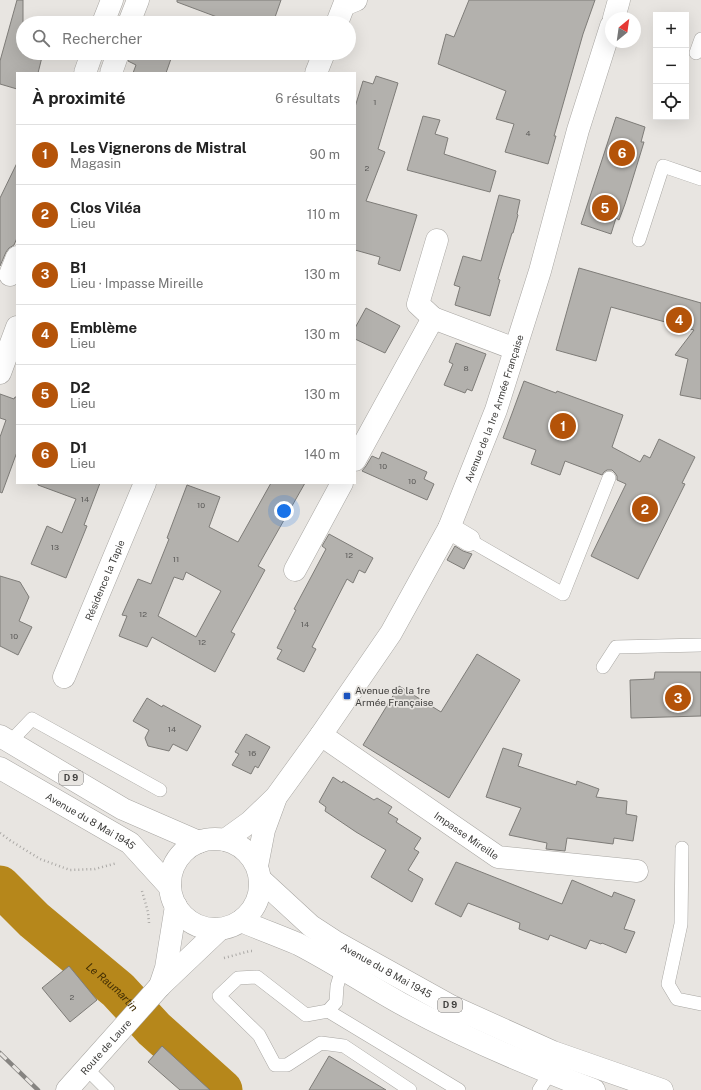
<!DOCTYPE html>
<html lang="fr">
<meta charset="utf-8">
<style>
:root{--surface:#fff;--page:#f2f2f2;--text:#222;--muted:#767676;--line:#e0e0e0;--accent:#b45309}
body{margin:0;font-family:"Public Sans",sans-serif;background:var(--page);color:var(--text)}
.controls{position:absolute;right:12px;top:12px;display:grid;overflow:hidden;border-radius:0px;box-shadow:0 4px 16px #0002}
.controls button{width:36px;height:36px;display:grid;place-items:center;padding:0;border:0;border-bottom:1px solid var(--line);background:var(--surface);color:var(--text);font:20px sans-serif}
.compass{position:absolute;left:605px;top:12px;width:36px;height:36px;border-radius:50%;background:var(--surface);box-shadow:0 4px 16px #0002;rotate:29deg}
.you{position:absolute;left:284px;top:511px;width:14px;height:14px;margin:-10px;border:3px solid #fff;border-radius:50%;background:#1a73e8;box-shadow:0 0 0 6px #1a73e833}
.badge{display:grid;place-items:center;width:26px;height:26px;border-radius:50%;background:var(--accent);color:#fff;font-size:13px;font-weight:700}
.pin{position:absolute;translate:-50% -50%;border:2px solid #fff;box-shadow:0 1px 4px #0006}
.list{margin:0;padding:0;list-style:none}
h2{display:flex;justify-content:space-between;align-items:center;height:52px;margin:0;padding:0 16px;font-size:17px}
h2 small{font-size:13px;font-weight:400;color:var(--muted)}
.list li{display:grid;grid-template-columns:26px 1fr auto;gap:12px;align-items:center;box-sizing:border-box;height:60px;padding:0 16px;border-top:1px solid var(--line)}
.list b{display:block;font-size:15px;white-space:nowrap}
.list p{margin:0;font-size:13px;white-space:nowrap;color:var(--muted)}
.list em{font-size:13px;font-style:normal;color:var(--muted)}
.icon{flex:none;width:22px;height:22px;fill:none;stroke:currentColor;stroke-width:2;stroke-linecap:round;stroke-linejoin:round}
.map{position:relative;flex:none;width:701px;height:1090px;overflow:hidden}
.search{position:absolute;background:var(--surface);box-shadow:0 4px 16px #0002;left:16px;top:16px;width:340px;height:44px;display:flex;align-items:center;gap:10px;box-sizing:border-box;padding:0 14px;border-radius:22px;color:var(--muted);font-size:15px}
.panel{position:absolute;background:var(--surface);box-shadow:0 4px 16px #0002;left:16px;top:72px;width:340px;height:412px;border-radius:0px}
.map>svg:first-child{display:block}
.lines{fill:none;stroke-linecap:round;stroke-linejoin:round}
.river{stroke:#b6871b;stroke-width:41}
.building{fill:#b3b1ad;stroke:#7e7c78;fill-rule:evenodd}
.service-casing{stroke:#a8a6a2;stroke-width:14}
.minor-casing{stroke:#a8a6a2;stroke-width:23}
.tertiary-casing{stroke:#a8a6a2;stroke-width:23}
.secondary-casing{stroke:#a8a6a2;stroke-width:23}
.primary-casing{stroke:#a8a6a2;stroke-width:23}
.path{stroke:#aaa8a5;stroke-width:2.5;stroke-dasharray:1 3;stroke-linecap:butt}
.service{stroke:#fff;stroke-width:13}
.minor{stroke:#fff;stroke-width:22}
.tertiary{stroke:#fff;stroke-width:22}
.secondary{stroke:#fff;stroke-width:22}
.primary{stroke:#fff;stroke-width:22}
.rail-casing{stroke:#868481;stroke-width:4.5}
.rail{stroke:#e8e5e1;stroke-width:3;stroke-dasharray:9;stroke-linecap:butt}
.poi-dot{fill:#1b53bf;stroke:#e8e5e1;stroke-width:1.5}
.labels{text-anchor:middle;stroke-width:3.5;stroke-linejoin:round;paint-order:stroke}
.number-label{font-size:8px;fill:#5b5a58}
.shield{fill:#e8e5e1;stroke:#716f6d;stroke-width:1}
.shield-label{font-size:9px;font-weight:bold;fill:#3e3d3b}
.street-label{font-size:10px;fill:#3e3d3b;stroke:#e8e5e1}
.poi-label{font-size:10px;fill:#3e3d3b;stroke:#e8e5e1;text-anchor:start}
.water-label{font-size:11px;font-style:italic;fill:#432f04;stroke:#e8e5e1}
</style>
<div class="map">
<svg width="701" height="1090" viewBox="0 0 701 1090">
<rect width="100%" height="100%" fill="#e8e5e1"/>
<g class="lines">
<path class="river" id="s1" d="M0,886L34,920L118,990L154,1029L222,1090"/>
</g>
<path class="building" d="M17,0H23V53H43L38,73H17V89L0,84V61Z
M177,0H281L273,23H233L177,2Z
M469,0H595L583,34L554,136H556L548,164L505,152L514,124L496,119L506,91L438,64L446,34L454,37Z
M130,53H173L166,73H133L136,65L128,61Z
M376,76L398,83L378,149L385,152L366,201L417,215L400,271L378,264L380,257L355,250V107L363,81L373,84Z
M423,116L440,120L435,134L448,138L444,154L496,171L490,192L407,170Z
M616,117L645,127L641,142H644L625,204L619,220L616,218L611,234L581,224Z
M17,163V238L14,245L9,248L6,252L0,266V198Z
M499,195L520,200L517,214L518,215L513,233H512L498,279L500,280L490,316L455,305L460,287L454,285L463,256L481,261Z
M579,268L701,303V399L680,395L688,359L675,355L694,330L611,307L596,361L556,350Z
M366,308L400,326L385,353L355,339V328Z
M456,343L486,354L472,391L467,389L465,393L444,385L453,364L449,362Z
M524,381L556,393L557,391L623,415L612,447L640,462L644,455L650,458L659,439L695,457L682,483L685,484L638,579L591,556L626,484L617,480V476L615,473L612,470H607L604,472L602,475L565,461L560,475L531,464L536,450L503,438Z
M0,394L14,399L15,397H17V452L2,493L0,492V437L6,420L0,418Z
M382,452L427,472L424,479L434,484L427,500L362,471L366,466L372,456L379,459Z
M38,483H100L84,525L87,526L66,578L31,564L47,526L62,533L76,499L38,485Z
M271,483H305L258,566L265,570L231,632L235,634L215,672L152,637L147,647L119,636L127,616L122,615L138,579L151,584L169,539L167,538L187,485L220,497L209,527L238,542ZM186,572L221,591L196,637L158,616L174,577L183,580Z
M329,534L373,558L365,573L359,570L353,583L347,579L312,647L316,649L304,672L277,659L282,650L277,648L296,610L294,609L326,549L322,546Z
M455,546L463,551L472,554L464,569L447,560Z
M0,576L20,582L29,597L19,621L32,627L18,655L0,646Z
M477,654L520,680L449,798L363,745L399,686L441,712Z
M655,672H701V716L631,718L630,680L654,679Z
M147,698L162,707L163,705L201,726L187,751L173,744L169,751L148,746L145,738L149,730L133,721Z
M246,734L270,747L258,768L255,766L251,774L232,765L239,754L235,752Z
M503,748L522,754L518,766L576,785L577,781L599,789L596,797L627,801L626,814L637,816L633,841L614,838L613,844L567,838L565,851L546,849L547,843L509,835L521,808L486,797Z
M333,777L342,783L343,781L374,800L377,798L392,807L388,813L398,819L396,822L421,838L414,849L419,852L408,870L423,879L412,902L371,877L386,850L356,832L325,811L326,807L319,802Z
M456,862L562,904L572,880L612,897L614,892L635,900L624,929L635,932L626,953L602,943L601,944L590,940L586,949L550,935L548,940L519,929L520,923L468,903L461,917L435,904Z
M69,966L97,1000L70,1022L42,988Z
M162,1046L210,1090H180L148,1062Z
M329,1056L386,1090H309Z"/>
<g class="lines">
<g class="service-casing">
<path id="service" d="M696,53L701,39
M639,240L663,166L701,179
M469,540L563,594L609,478
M603,667L616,647L701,645
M10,742L32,719L160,790
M682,848L681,924L668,984L677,999L701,1004
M328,1011L336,1002L337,986L342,969
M86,1068L108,1090
M410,1090L344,1046L321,1043L287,1065H275L259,1035L219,996L238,978L257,977L306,1015L328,1011L459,1090
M539,1090L550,1073"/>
</g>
<g class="minor-casing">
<g id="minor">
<path d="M103,23L112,0"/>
<path d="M129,23L138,0"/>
<path d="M337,23L344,5L356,0"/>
<path d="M85,73L92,53"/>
<path d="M111,73L118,53"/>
<path d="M316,73L324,53"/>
<path d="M10,275L17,257"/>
<path d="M433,318L418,304L437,240"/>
<path d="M0,373L17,327"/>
<path d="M355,460L433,318L515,349"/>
<path d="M449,528L469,540"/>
<path d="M295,570L342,483"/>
<path id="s2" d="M64,677L145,483"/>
<path id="s3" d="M321,735L498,857L637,871"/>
</g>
</g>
<g class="tertiary-casing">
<g id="tertiary">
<path d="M614,18L619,0"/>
<path id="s4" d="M225,840L250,822L276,797L321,735L391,633L449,528L496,410L540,271L578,130L611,26"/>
<path d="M257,866L264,830L275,800"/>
</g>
</g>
<g class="secondary-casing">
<g id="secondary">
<path d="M160,986L166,968L176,906"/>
<path id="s5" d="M67,1090L160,986L220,929"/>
</g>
</g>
<g class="primary-casing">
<g id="primary">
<path d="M0,736L123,809L199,842"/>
<path id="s6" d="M0,768L130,843L170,887"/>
<circle cx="215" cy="884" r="45"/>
<path id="s7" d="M260,879L311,926L334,941L451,1006L553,1052L662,1090"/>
<path d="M241,921C260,929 279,936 298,944C333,962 366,984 400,1003C462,1037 528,1065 594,1090"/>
</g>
</g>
<path class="path" d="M0,833L11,841L40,859L70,870L95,869L117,863
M142,891L148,912L149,923
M224,958L250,951H252"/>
<use href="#service" class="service"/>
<use href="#minor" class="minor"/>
<use href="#tertiary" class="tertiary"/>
<use href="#secondary" class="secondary"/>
<use href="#primary" class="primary"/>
<g class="rail-casing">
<path id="rail" d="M0,1053L38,1090"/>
</g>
<use href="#rail" class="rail"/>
</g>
<rect class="poi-dot" x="343" y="692" width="8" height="8" rx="2"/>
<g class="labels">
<g class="number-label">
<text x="375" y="105">1</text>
<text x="528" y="136">4</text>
<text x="367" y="171">2</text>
<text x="466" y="371">8</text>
<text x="383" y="469">10</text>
<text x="412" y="484">10</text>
<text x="85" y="502">14</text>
<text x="201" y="508">10</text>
<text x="55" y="550">13</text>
<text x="349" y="558">12</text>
<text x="176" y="562">11</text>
<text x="143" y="617">12</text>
<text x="305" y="627">14</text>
<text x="14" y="639">10</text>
<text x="202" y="645">12</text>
<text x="172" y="732">14</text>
<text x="252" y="756">16</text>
<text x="72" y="1000">2</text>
</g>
<g class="shield">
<rect x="59" y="771" width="24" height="14" rx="3"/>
<rect x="438" y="998" width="24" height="14" rx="3"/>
</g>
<g class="shield-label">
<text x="71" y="781">D 9</text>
<text x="450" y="1008">D 9</text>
</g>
<g class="street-label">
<text dy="4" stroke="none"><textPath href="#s4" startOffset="515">Avenue de la 1re Armée Française</textPath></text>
<text dy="4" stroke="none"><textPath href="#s2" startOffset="105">Résidence la Tapie</textPath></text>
<text dy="4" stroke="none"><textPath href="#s6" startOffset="105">Avenue du 8 Mai 1945</textPath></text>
<text dy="4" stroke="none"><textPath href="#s3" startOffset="177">Impasse Mireille</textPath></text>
<text dy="4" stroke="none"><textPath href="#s7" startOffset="157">Avenue du 8 Mai 1945</textPath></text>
<text dy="4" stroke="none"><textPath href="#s5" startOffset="58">Route de Laure</textPath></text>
</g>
<g class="poi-label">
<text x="355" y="694">Avenue de la 1re<tspan x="355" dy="12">Armée Française</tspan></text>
</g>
<g class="water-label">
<text dy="4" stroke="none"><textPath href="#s1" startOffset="151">Le Raumartin</textPath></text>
</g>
</g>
</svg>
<div class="controls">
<button>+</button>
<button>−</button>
<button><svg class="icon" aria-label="locate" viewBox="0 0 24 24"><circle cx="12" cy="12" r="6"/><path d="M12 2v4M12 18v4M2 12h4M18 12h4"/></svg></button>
</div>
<svg class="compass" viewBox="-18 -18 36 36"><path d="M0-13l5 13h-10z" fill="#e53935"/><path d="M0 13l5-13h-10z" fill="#767676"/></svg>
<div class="you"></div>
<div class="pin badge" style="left:563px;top:426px">1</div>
<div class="pin badge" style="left:645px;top:509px">2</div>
<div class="pin badge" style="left:678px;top:698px">3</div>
<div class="pin badge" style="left:679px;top:320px">4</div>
<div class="pin badge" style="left:605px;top:208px">5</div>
<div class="pin badge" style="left:622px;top:153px">6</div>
<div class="search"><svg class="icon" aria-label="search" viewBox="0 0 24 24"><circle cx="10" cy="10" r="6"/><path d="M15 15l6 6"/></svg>Rechercher</div>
<section class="panel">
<h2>À proximité<small>6 résultats</small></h2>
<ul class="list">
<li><span class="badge">1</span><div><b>Les Vignerons de Mistral</b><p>Magasin</p></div><em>90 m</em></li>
<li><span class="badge">2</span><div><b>Clos Viléa</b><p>Lieu</p></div><em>110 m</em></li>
<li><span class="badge">3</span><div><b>B1</b><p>Lieu · Impasse Mireille</p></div><em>130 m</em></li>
<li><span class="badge">4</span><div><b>Emblème</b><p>Lieu</p></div><em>130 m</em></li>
<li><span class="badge">5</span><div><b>D2</b><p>Lieu</p></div><em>130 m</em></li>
<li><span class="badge">6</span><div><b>D1</b><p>Lieu</p></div><em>140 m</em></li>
</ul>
</section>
</div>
